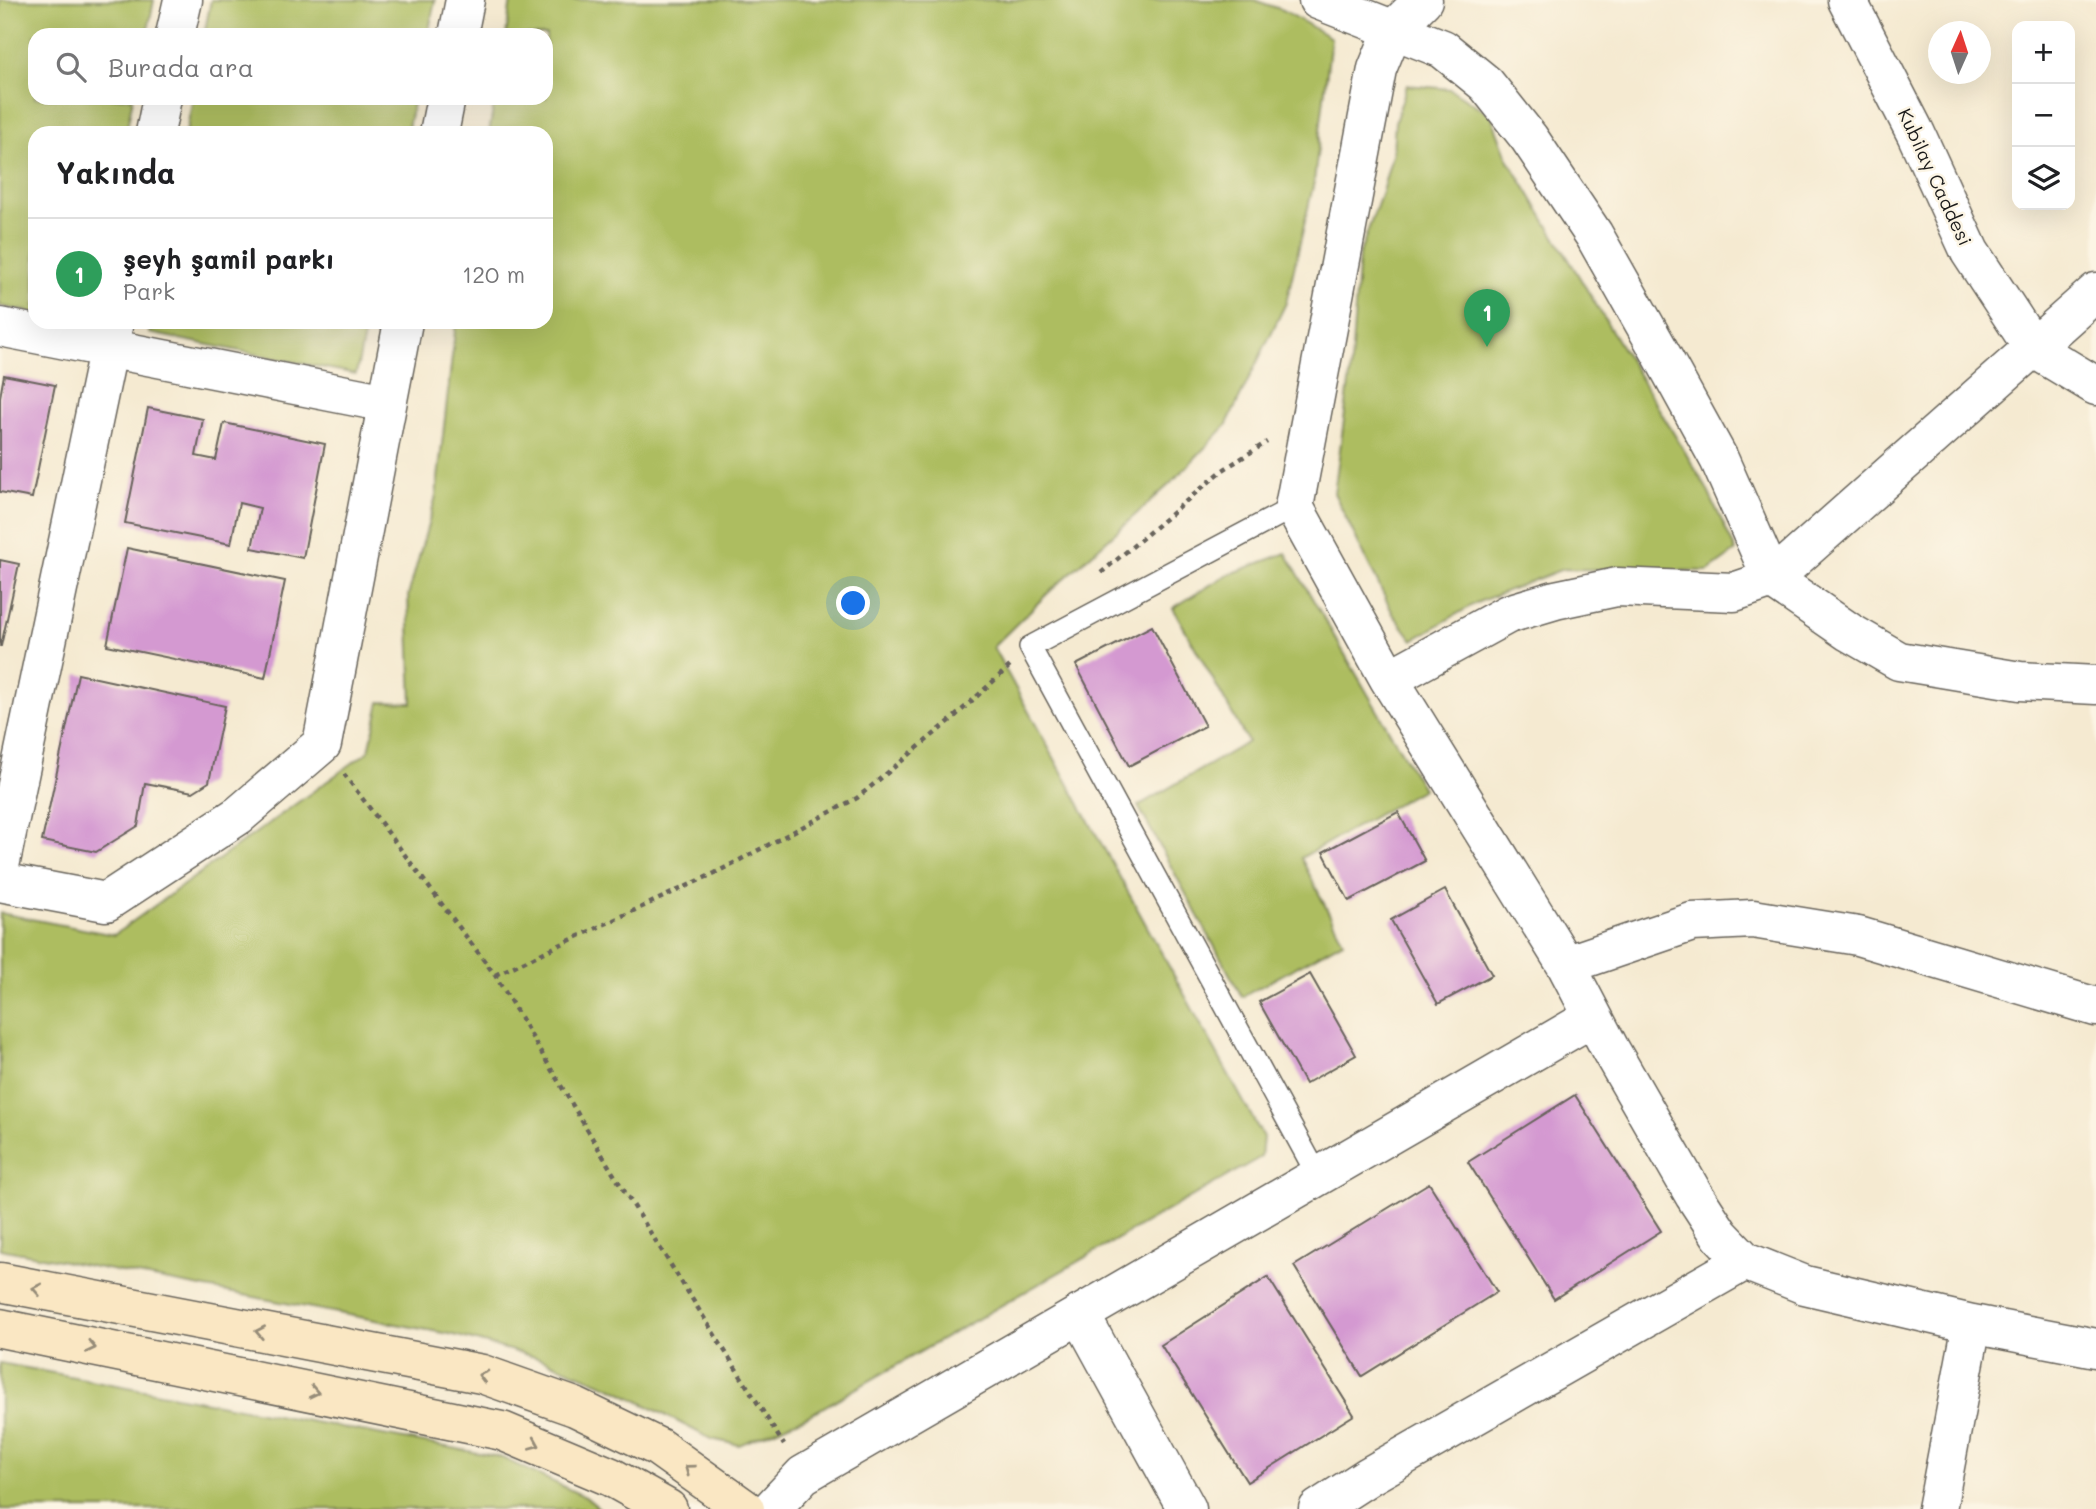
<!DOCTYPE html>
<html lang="tr">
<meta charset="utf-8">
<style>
:root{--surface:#fff;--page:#f6f6f6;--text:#202124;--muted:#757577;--line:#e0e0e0;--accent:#7c3aed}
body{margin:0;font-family:Mali,sans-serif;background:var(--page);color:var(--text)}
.controls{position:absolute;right:21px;top:21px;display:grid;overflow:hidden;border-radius:14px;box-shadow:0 7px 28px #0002}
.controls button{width:63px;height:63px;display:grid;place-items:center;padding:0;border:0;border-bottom:2px solid var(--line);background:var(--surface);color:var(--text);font:35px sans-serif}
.compass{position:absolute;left:1928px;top:21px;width:63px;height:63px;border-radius:50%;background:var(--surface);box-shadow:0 7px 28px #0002;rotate:3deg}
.you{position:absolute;left:854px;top:604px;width:24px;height:24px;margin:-18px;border:5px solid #fff;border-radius:50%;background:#1a73e8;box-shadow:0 0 0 10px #1a73e833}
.badge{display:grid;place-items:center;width:46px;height:46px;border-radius:50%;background:var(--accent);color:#fff;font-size:23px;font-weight:700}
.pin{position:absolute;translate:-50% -58px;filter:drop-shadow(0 2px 4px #0008)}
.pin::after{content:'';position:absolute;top:37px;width:24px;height:21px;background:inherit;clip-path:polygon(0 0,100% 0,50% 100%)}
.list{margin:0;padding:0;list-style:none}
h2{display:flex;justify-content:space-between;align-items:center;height:91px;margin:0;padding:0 28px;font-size:30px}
h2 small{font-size:23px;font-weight:400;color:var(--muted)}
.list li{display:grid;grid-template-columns:46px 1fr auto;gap:21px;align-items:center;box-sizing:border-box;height:112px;padding:0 28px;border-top:2px solid var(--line)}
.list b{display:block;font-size:26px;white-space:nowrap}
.list p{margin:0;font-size:23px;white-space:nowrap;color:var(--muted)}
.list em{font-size:23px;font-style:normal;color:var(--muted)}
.icon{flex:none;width:38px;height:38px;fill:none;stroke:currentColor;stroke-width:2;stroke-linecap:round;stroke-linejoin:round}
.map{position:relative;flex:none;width:2096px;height:1509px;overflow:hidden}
.search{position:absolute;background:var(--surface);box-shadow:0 7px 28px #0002;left:28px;top:28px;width:525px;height:77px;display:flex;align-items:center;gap:18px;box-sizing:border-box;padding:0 24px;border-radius:21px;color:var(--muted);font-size:26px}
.panel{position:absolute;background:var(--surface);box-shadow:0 7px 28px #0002;left:28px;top:126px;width:525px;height:203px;border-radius:21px}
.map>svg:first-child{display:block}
.green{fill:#adbd60;stroke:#646c3e;stroke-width:2}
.building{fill:#d499d1}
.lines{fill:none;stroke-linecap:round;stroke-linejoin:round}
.lane-casing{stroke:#68645b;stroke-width:24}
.street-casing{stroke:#68645b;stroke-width:41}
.secondary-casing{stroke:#68645b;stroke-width:41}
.path{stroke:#68645b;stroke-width:4.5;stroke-dasharray:5 5;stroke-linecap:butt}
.lane{stroke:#fff;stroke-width:21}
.street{stroke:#fff;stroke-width:38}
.secondary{stroke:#fae7c3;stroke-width:38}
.oneway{stroke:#968c78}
.labels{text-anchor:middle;stroke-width:5;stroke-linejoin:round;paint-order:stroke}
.street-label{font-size:19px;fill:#1c1c1c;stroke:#fcf5e5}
</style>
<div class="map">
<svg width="2096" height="1509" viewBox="0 0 2096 1509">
<rect width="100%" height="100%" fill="#fcf5e5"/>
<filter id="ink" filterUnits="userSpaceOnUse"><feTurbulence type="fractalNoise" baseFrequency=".0143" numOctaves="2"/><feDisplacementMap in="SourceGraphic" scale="14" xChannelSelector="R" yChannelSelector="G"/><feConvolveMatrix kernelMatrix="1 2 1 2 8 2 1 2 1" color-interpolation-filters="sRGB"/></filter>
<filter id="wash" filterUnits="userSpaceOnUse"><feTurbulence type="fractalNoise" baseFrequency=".00686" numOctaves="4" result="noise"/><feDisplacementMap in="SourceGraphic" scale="28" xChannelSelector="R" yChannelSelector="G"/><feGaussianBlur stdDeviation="1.57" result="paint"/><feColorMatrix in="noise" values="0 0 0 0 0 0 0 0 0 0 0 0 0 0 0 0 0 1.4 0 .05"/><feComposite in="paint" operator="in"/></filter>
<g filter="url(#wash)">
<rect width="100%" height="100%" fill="#f5ead1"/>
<path class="green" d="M0,0H154L147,35H35V98H133L126,133H35V313L0,306Z
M211,0H435L428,35H204Z
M511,0H1254L1283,10L1331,38L1314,182L1286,303L1226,426L1171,483L1047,594L993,647L1263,1137L1261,1157L806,1417L739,1445L711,1439L613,1388L542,1359L454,1335L0,1249V913L114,935L369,751L380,702L412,703L408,596L436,496L456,322H546V133H489L495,98H546V35H506Z
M1407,85L1450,89L1491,115L1507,157L1706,487L1736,551L1708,571L1563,569L1476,603L1413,640L1393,614L1334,493L1350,376L1359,255L1382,192L1393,151L1395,122Z
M193,98H414L407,133H186Z
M151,322H367L356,374L149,333Z
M1286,553L1423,789L1301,858L1343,941L1242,997L1138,806L1248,742L1173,608L1225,576Z
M0,1363L500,1457L586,1497L600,1509H0Z"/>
<g id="blocks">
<path class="building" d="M4,375L55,385L32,498L0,492V397Z
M148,408L203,419L196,456L216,460L224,423L325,444L303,558L252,548L260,508L239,503L231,544L125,523Z
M127,548L285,581L265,678L107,645Z
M0,560L19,564L1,646H0Z
M1152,626L1205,726L1129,766L1076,665Z
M78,674L225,706L209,782L193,792L145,783L138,826L96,852L42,841Z
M1398,812L1425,861L1349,901L1323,852Z
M1445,890L1492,975L1438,1004L1391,920Z
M1310,974L1356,1055L1305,1084L1259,1002Z
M1575,1095L1661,1231L1554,1299L1468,1162Z
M1429,1183L1497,1292L1362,1376L1294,1266Z
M1268,1277L1354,1415L1247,1482L1161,1345Z"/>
</g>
</g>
<g filter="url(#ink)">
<use href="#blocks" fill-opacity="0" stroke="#68645b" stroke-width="2"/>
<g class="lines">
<g class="lane-casing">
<path id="lane" d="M1294,507L1030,647L1318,1176"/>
</g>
<g class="street-casing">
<path id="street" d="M1318,0L1443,49L1486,84L1529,138L1594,235L1659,350L1719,459L1772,579L1849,632L1899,661L2020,681L2096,685
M1847,0L1916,134L1970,252L2033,348L2096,386
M175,35L183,0
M458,35L465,0
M155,133L162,98
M439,133L446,98
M2096,292L1772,579L1734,592L1617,587L1555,600L1508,614L1389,679L1566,965L1610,1049L1694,1195L1720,1235L1745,1261L1805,1285L1972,1324L2096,1348
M0,327L387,403
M1389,679L1294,507L1377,69L1393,30L1423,0
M0,866L114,322
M0,882L106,902L239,815L322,744L403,322
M1566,965L1692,922L1753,919L1858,936L2096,1007
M1080,1314L1187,1509
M771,1509L803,1475L1593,1017
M1318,1509L1369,1476L1745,1261
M1937,1509L1972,1324"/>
</g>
<g class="secondary-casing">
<path id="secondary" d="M0,1282L482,1374L575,1407L658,1447L745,1509
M0,1328L502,1431L611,1477L668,1509"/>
</g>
<path class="path" d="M1101,573L1223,470L1267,442
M344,774L495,975L613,1173L784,1445
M495,975L715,873L857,798L951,720L1010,666"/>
<use href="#lane" class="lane"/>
<use href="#street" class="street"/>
<use href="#secondary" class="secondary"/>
</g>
<defs><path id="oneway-chevron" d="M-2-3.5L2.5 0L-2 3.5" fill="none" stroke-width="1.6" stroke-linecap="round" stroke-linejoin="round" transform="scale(1.75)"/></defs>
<g class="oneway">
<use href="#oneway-chevron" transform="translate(37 1289) rotate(-169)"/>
<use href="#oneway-chevron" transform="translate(260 1332) rotate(-169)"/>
<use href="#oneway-chevron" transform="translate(91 1347) rotate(12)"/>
<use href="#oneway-chevron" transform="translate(483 1376) rotate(-165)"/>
<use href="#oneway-chevron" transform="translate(314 1392) rotate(12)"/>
<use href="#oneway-chevron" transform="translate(535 1444) rotate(23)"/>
<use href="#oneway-chevron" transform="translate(689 1469) rotate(-144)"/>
</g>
</g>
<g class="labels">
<g class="street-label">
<text transform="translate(1935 177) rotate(65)" y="7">Kubilay Caddesi</text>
</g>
</g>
</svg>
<div class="controls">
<button>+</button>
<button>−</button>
<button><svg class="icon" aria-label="layers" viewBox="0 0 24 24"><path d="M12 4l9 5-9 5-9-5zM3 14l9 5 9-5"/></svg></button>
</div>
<svg class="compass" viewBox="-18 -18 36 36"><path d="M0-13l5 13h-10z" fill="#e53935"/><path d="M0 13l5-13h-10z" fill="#757577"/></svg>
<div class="you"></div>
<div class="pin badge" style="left:1487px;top:347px;background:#2e9e5b">1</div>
<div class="search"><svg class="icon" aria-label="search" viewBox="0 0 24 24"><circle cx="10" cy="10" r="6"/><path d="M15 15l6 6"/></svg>Burada ara</div>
<section class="panel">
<h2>Yakında<small></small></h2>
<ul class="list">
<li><span class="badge" style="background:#2e9e5b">1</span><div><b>şeyh şamil parkı</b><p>Park</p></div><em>120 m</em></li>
</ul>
</section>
</div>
